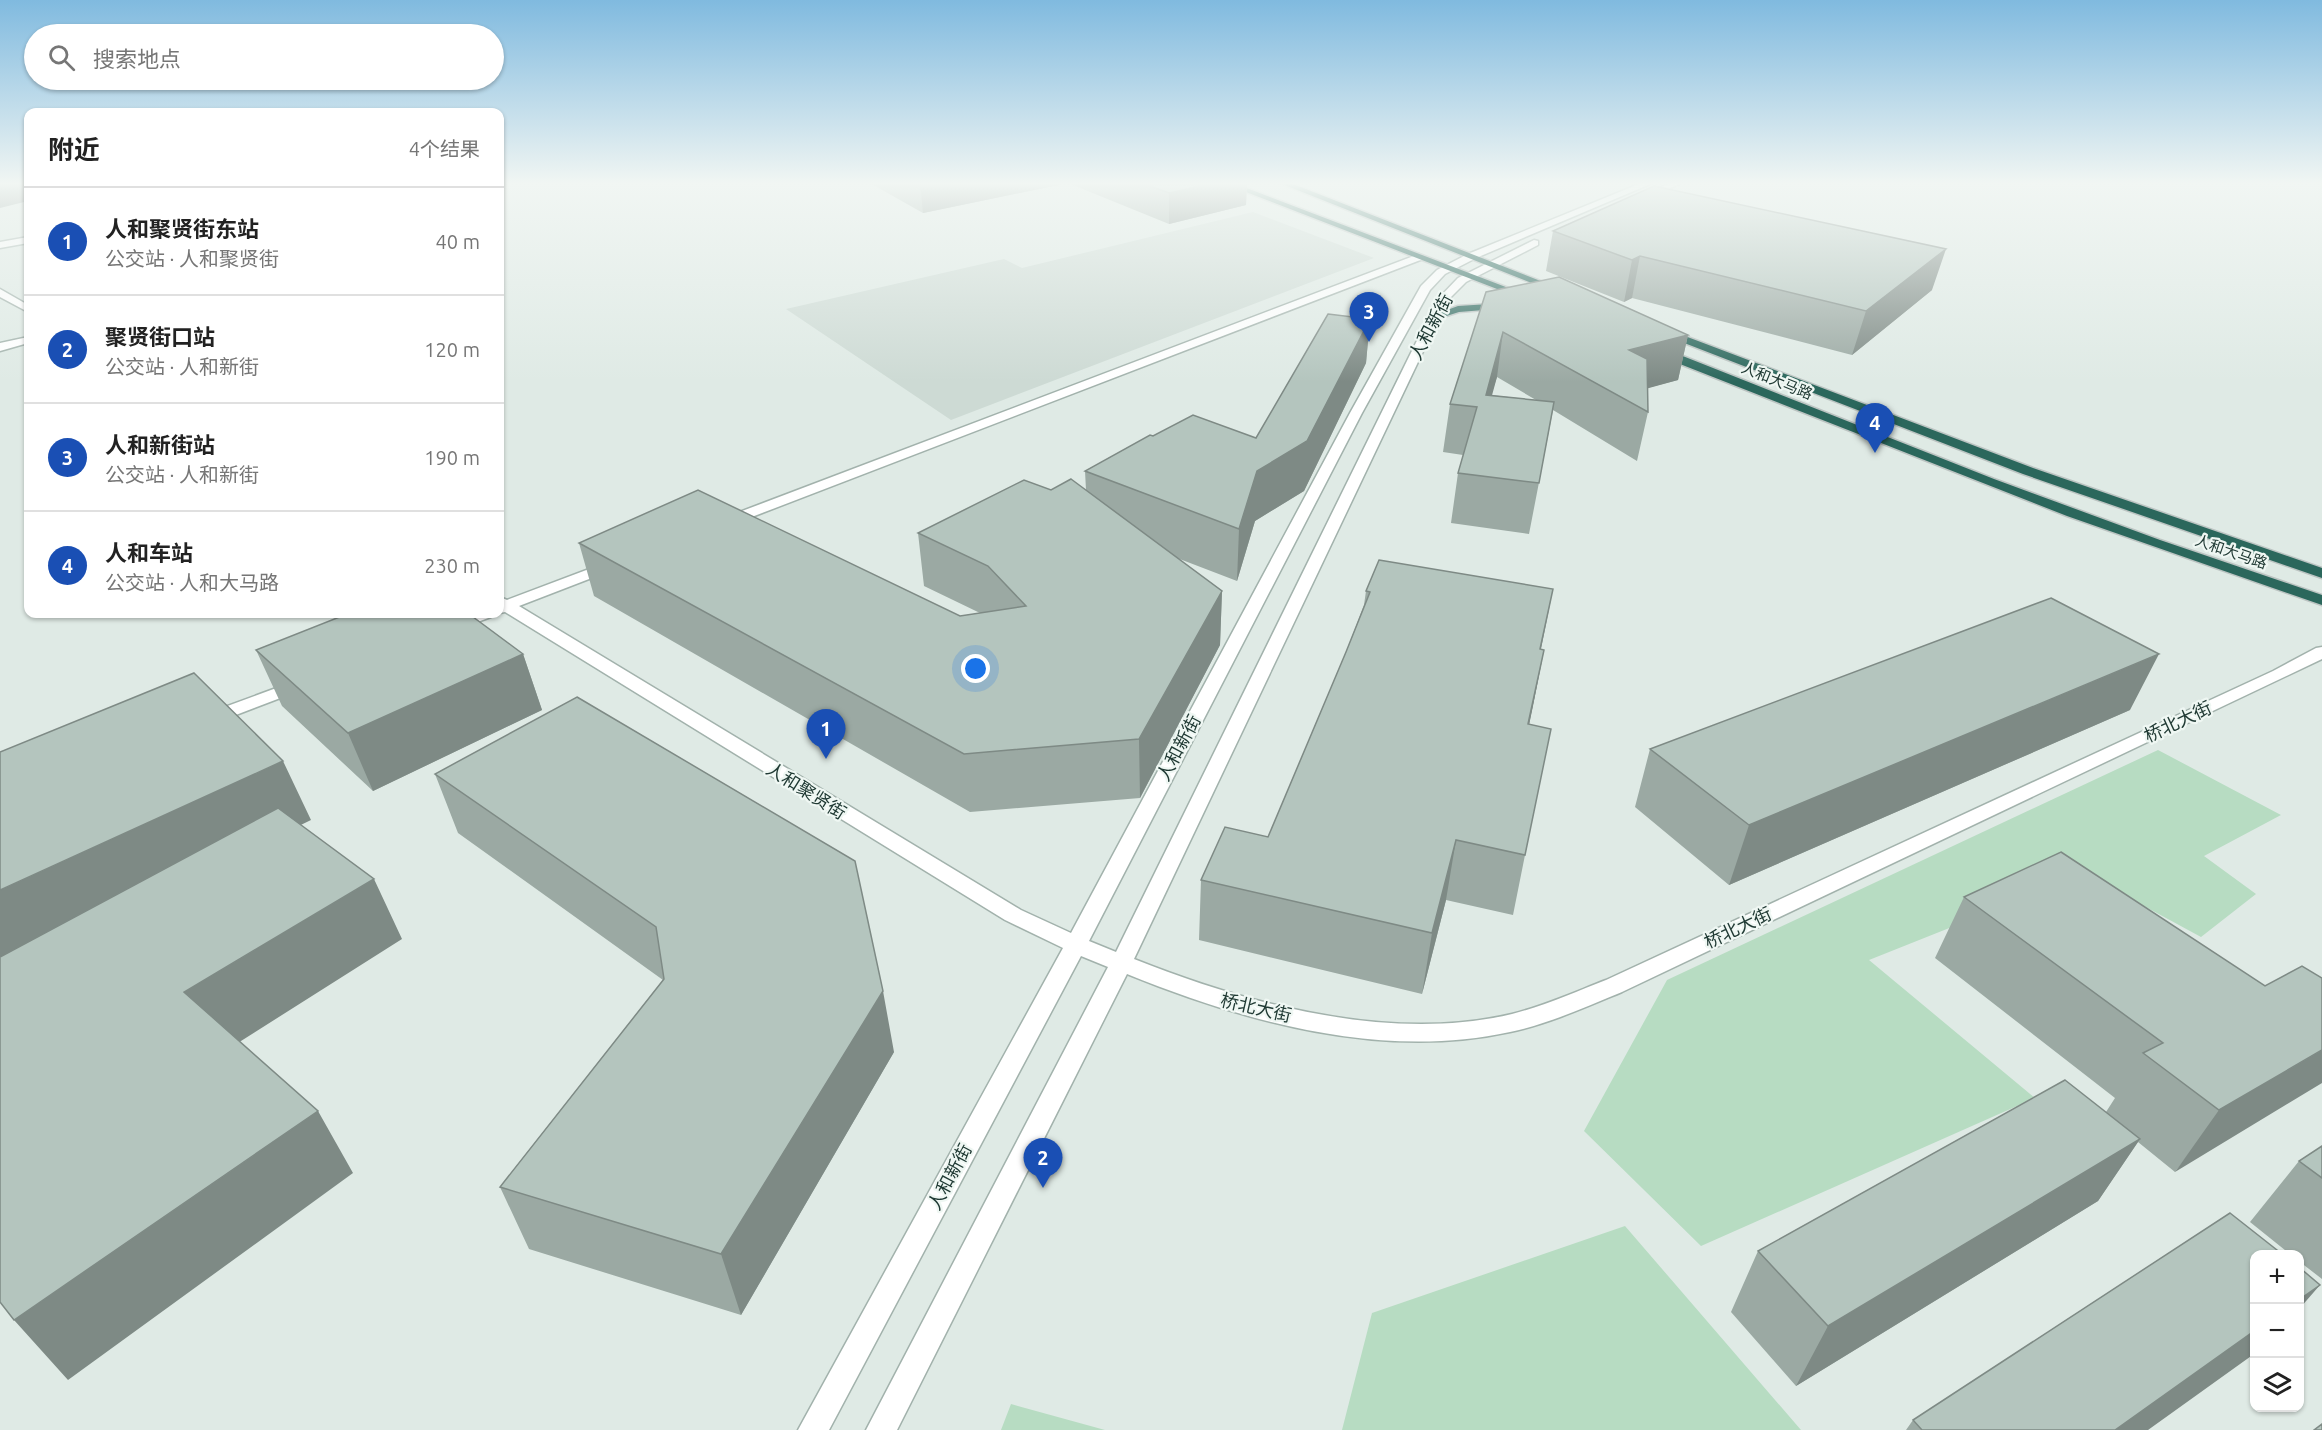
<!DOCTYPE html>
<html lang="zh">
<meta charset="utf-8">
<style>
:root{--surface:#fff;--page:#f6f6f6;--text:#222;--muted:#767676;--line:#e0e0e0;--accent:#2563eb}
body{margin:0;font-family:Ubuntu,"Noto Sans SC",sans-serif;background:var(--page);color:var(--text)}
.controls{position:absolute;right:18px;bottom:18px;display:grid;overflow:hidden;border-radius:12px;box-shadow:0 2px 4px #0004}
.controls button{width:54px;height:54px;display:grid;place-items:center;padding:0;border:0;border-bottom:2px solid var(--line);background:var(--surface);color:var(--text);font:30px sans-serif}
.you{position:absolute;left:976px;top:669px;width:21px;height:21px;margin:-15px;border:4px solid #fff;border-radius:50%;background:#1a73e8;box-shadow:0 0 0 9px #1a73e833}
.badge{display:grid;place-items:center;width:39px;height:39px;border-radius:50%;background:var(--accent);color:#fff;font-size:20px;font-weight:700}
.pin{position:absolute;translate:-50% -50px;filter:drop-shadow(0 2px 3px #0008)}
.pin::after{content:'';position:absolute;top:32px;width:21px;height:18px;background:inherit;clip-path:polygon(0 0,100% 0,50% 100%)}
.list{margin:0;padding:0;list-style:none}
h2{display:flex;justify-content:space-between;align-items:center;height:78px;margin:0;padding:0 24px;font-size:26px}
h2 small{font-size:20px;font-weight:400;color:var(--muted)}
.list li{display:grid;grid-template-columns:39px 1fr auto;gap:18px;align-items:center;box-sizing:border-box;height:108px;padding:0 24px;border-top:2px solid var(--line)}
.list b{display:block;font-size:22px;white-space:nowrap}
.list p{margin:0;font-size:20px;white-space:nowrap;color:var(--muted)}
.list em{font-size:20px;font-style:normal;color:var(--muted)}
.icon{flex:none;width:33px;height:33px;fill:none;stroke:currentColor;stroke-width:2;stroke-linecap:round;stroke-linejoin:round}
.map{position:relative;flex:none;width:2322px;height:1430px;overflow:hidden}
.search{position:absolute;background:var(--surface);box-shadow:0 2px 4px #0004;left:24px;top:24px;width:480px;height:66px;display:flex;align-items:center;gap:15px;box-sizing:border-box;padding:0 21px;border-radius:33px;color:var(--muted);font-size:22px}
.panel{position:absolute;background:var(--surface);box-shadow:0 2px 4px #0004;left:24px;top:108px;width:480px;height:510px;border-radius:12px}
.map>svg:first-child{display:block}
.built{fill:#cddad4}
.green{fill:#b7dcc2}
.lines{fill:none;stroke-linecap:round;stroke-linejoin:round}
.minor-casing{stroke:#a2b2ac;stroke-width:3}
.highway-casing{stroke:#bcc4c2;stroke-width:3}
.minor{fill:#fff;fill-rule:evenodd}
.highway{fill:#2b675c;fill-rule:evenodd}
.wall{fill:#9ba9a3;fill-rule:evenodd}
.shaded-wall{fill:#7e8a85}
.building{fill:#b4c5be;stroke:#7e8a85;stroke-width:1.5}
.labels{text-anchor:middle;stroke-width:4.5;stroke-linejoin:round;paint-order:stroke}
.far-street-label{font-size:15px;fill:#203a34;stroke:#eff7f3}
.street-label{font-size:18px;fill:#203a34;stroke:#eff7f3}
</style>
<div class="map">
<svg width="2322" height="1430" viewBox="0 0 2322 1430">
<rect width="100%" height="100%" fill="#dfeae5"/>
<path class="built" d="M1253,212L1374,258L951,420L786,309L1004,259L1022,268Z"/>
<path class="green" d="M2158,750L2281,815L2204,856L2256,894L2201,937L2085,874L1869,960L2035,1098L1701,1246L1584,1131L1667,980Z
M1625,1226L1801,1430H1342L1372,1313Z
M1011,1404L1105,1430H1001Z"/>
<g class="lines">
<g class="minor-casing">
<path id="minor" d="M1644,182H1655L1476,258L1445,274L1430,290L1362,413L1089,941L1116,952L1437,300L1458,278L1534,240L1538,241V245L1466,282L1447,301L1134,959C1247,1004 1390,1043 1512,1014C1544,1006 1575,992 1606,980L2273,671L2316,648L2322,647V659L1622,992C1586,1007 1548,1024 1510,1032C1382,1060 1245,1022 1127,974L897,1430H866L1108,967L1081,956L829,1430H798L1063,948L1005,920L505,612L500,613V597L507,600L605,563H615L618,566L615,569L519,606L1021,910L1071,933L1350,413L1421,286L1437,270L1468,254Z
M1673,182H1684L1646,199L1638,197Z
M28,237V243L0,248V242Z
M1419,254L1424,257L1423,259L731,525H721L719,522L721,519Z
M0,289L28,305V312L0,297Z
M28,337V343L0,351V343Z
M471,614H493L491,617L453,631L445,626L447,623Z
M298,680L304,681L307,685L304,689L215,723L209,724L200,719L203,715Z"/>
</g>
<g class="highway-casing">
<path id="highway" d="M1220,182H1231L1532,297L1523,299Z
M1277,182H1288L1566,291L1557,293Z
M1505,303L1511,306L1509,308L1459,312L1434,320L1428,317L1458,306Z
M1661,330H1669L2033,468L2322,568V578L2023,474L1661,334Z
M1657,349H1665L1994,479L2160,540L2322,595V605L2067,516L1657,355Z"/>
</g>
<use href="#minor" class="minor"/>
<use href="#highway" class="highway"/>
</g>
<path class="wall" d="M868,182H1247L1246,205L1169,224L1068,183L923,213Z
M1553,231L1932,290L1852,355L1632,298L1624,302L1546,271Z
M1486,292L1688,335L1678,380L1647,388L1648,412L1637,461L1553,410L1529,534L1451,523L1458,473L1463,455L1443,452L1450,404ZM1497,377L1536,400L1491,395Z
M1370,319L1366,363L1304,491L1255,521L1237,581L1177,558L1222,591L1220,645L1140,798L970,812L594,596L579,543L960,616L980,613L924,586L918,533L1051,490H1086L1085,471L1153,436L1256,438Z
M1379,560L1541,649L1544,650L1529,725L1525,855L1513,915L1446,900L1422,994L1199,940L1201,880L1268,837L1346,652L1364,605L1366,591Z
M256,650L523,654L542,710L373,791L282,706Z
M2130,710L1729,885L1635,807L1650,749Z
M435,774L894,1052L741,1315L529,1249L500,1187L663,980L458,833Z
M1964,897L2265,986L2322,978L2175,1172L2138,1142L2098,1201L1796,1386L1731,1312L1758,1251L2106,1112L2115,1098L1935,958Z
M2322,1146V1279L2300,1262V1254H2290L2250,1222L2299,1161Z
M1913,1420L2148,1430H1906Z"/>
<path class="shaded-wall" d="M0,182H28V201L0,208Z
M925,182H1068V183L923,213L920,183Z
M1218,182H1247L1246,205L1169,224V193Z
M1946,249L1932,290L1852,355L1866,311Z
M1640,256L1632,298L1624,302L1632,260Z
M1370,319L1366,363L1304,491L1255,521L1237,581L1239,529L1257,471Z
M1503,332L1497,377L1479,443L1486,395Z
M1688,335L1678,380L1620,396L1629,350Z
M1553,589L1542,644L1529,705L1540,649Z
M1222,591L1220,645L1140,798L1139,739Z
M1544,650L1533,706L1517,782L1528,724Z
M523,654L542,710L373,791L348,733Z
M2159,654L2130,710L1729,885L1749,825Z
M283,761L311,820L0,971V890Z
M1456,840L1446,900L1422,994L1432,933Z
M374,879L402,939L222,1053L184,992Z
M883,991L894,1052L741,1315L721,1254Z
M2322,1050V1083L2175,1172L2219,1110Z
M318,1111L353,1173L68,1380L14,1320Z
M2140,1139L2098,1201L1796,1386L1828,1326Z
M2320,1285L2300,1308V1299Z
M2254,1331V1354L2148,1430H2115Z"/>
<path class="building" d="M1139,182H1218L1169,193Z
M1654,186L1946,249L1866,311L1640,256L1632,260L1553,231Z
M1559,277L1688,335L1629,350L1647,359L1648,412L1503,332L1486,395L1554,402L1539,483L1458,473L1477,407L1450,404L1486,292Z
M1328,314L1370,319L1307,441L1257,471L1239,529L1085,471L1150,435L1153,436L1193,415L1256,438Z
M1071,479L1222,591L1139,739L964,754L579,543L698,490L960,616L1026,606L988,566L918,533L1024,480L1051,490Z
M1379,560L1553,589L1540,649L1544,650L1528,724L1551,729L1525,855L1456,840L1432,933L1201,880L1225,827L1268,837L1346,652L1370,592L1366,591Z
M2051,598L2159,654L1749,825L1650,749Z
M347,614H469L523,654L348,733L256,650Z
M194,673L283,761L0,890V752Z
M577,697L855,861L883,991L721,1254L500,1187L664,979L656,927L435,774Z
M278,808L374,879L184,992L318,1111L14,1320L0,1302V957Z
M2061,852L2265,986L2302,966L2322,978V1050L2219,1110L2143,1053L2163,1043L1964,897Z
M2065,1080L2140,1139L1828,1326L1758,1251Z
M2322,1146V1178L2299,1161Z
M2230,1213L2282,1254H2254V1331L2115,1430H1922L1913,1420Z
M2300,1268L2320,1285L2300,1299Z
M2322,1424V1430H2314Z"/>
<linearGradient id="sky" x2="0" y2="1"><stop stop-color="#80badf"/><stop offset="0.48" stop-color="#f1f6f3"/><stop offset="1" stop-color="#f1f6f3" stop-opacity="0"/></linearGradient>
<rect width="2322" height="382" fill="url(#sky)"/>
<g class="labels">
<g class="far-street-label">
<text transform="translate(1777 381) rotate(22)" y="5">人和大马路</text>
<text transform="translate(2231 552) rotate(19)" y="5">人和大马路</text>
</g>
<g class="street-label">
<text transform="translate(1431 327) rotate(-62)" y="6">人和新街</text>
<text transform="translate(2178 722) rotate(-25)" y="6">桥北大街</text>
<text transform="translate(1179 748) rotate(-62)" y="6">人和新街</text>
<text transform="translate(806 791) rotate(32)" y="6">人和聚贤街</text>
<text transform="translate(1738 928) rotate(-25)" y="6">桥北大街</text>
<text transform="translate(1256 1008) rotate(13)" y="6">桥北大街</text>
<text transform="translate(950 1177) rotate(-62)" y="6">人和新街</text>
</g>
</g>
</svg>
<div class="controls">
<button>+</button>
<button>−</button>
<button><svg class="icon" aria-label="layers" viewBox="0 0 24 24"><path d="M12 4l9 5-9 5-9-5zM3 14l9 5 9-5"/></svg></button>
</div>
<div class="you"></div>
<div class="pin badge" style="left:826px;top:759px;background:#1a4fb4">1</div>
<div class="pin badge" style="left:1043px;top:1188px;background:#1a4fb4">2</div>
<div class="pin badge" style="left:1369px;top:342px;background:#1a4fb4">3</div>
<div class="pin badge" style="left:1875px;top:453px;background:#1a4fb4">4</div>
<div class="search"><svg class="icon" aria-label="search" viewBox="0 0 24 24"><circle cx="10" cy="10" r="6"/><path d="M15 15l6 6"/></svg>搜索地点</div>
<section class="panel">
<h2>附近<small>4个结果</small></h2>
<ul class="list">
<li><span class="badge" style="background:#1a4fb4">1</span><div><b>人和聚贤街东站</b><p>公交站 · 人和聚贤街</p></div><em>40 m</em></li>
<li><span class="badge" style="background:#1a4fb4">2</span><div><b>聚贤街口站</b><p>公交站 · 人和新街</p></div><em>120 m</em></li>
<li><span class="badge" style="background:#1a4fb4">3</span><div><b>人和新街站</b><p>公交站 · 人和新街</p></div><em>190 m</em></li>
<li><span class="badge" style="background:#1a4fb4">4</span><div><b>人和车站</b><p>公交站 · 人和大马路</p></div><em>230 m</em></li>
</ul>
</section>
</div>
